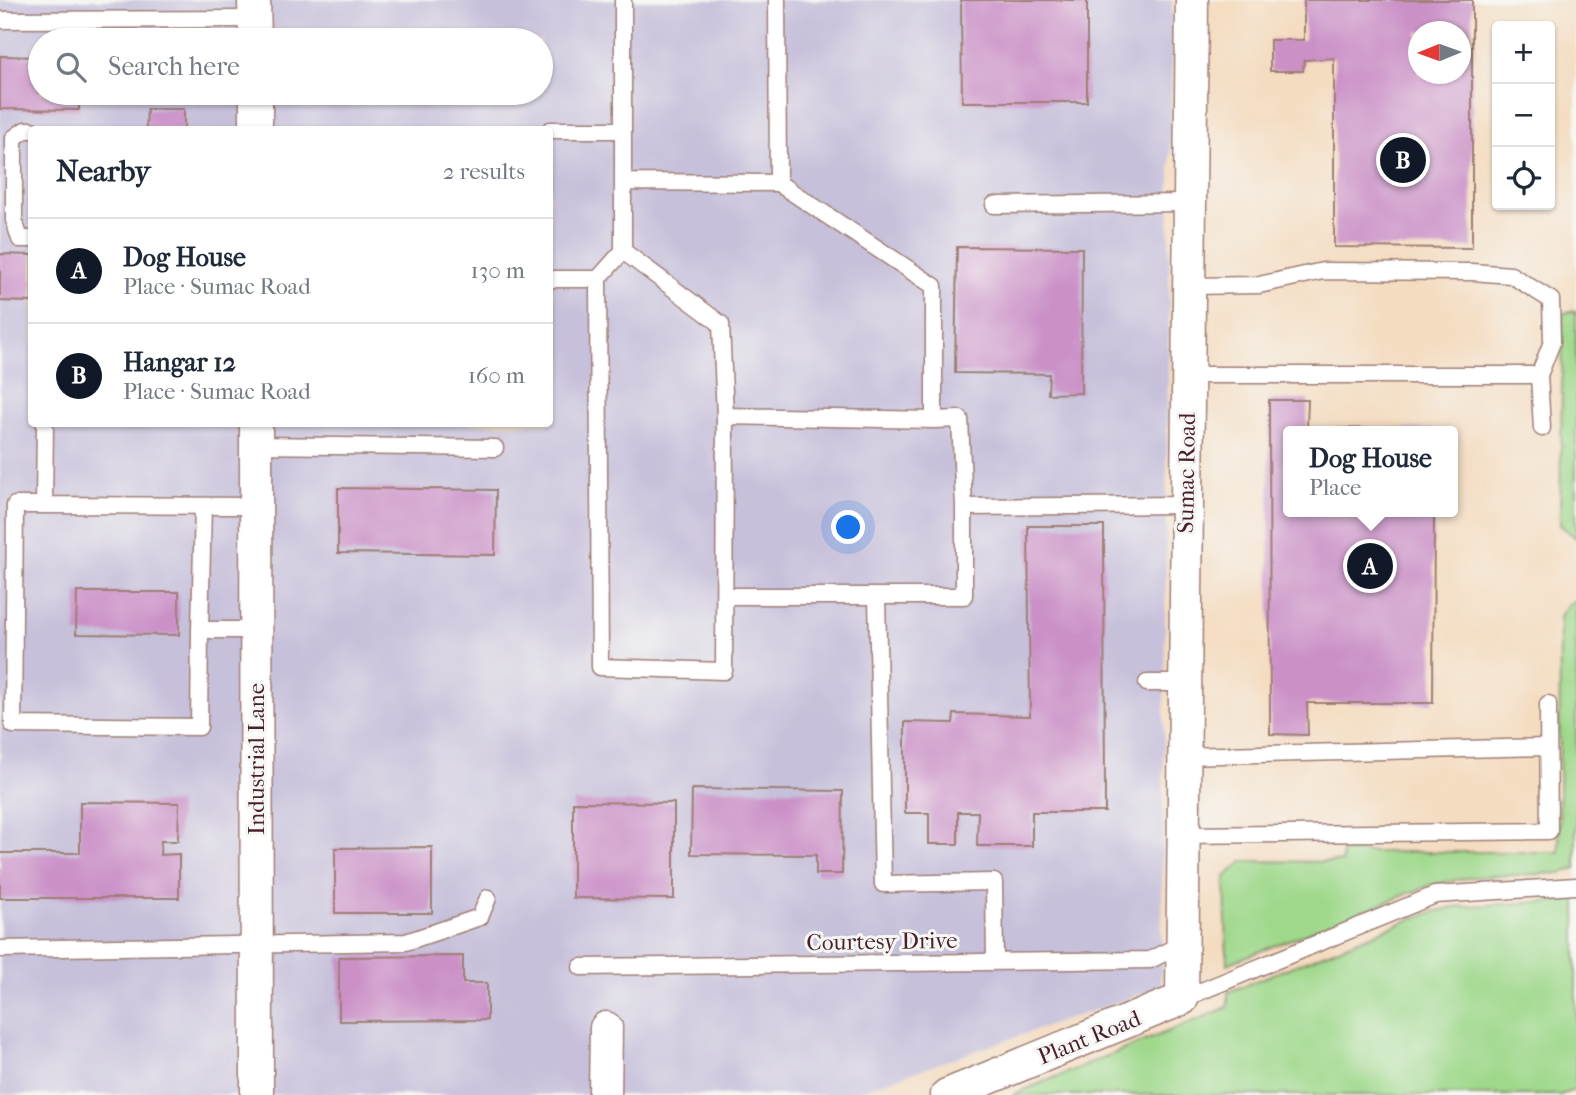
<!DOCTYPE html>
<html lang="en">
<head>
<meta charset="utf-8">
<style>
	:root { --surface:#fff; --page:#f2f2f3; --text:#1f2937; --muted:#747a83; --line:#e0e1e3; --accent:#111827 }
	body { margin:0; font-family:"IM FELL French Canon",serif; background:var(--page); color:var(--text) }
	.controls { position:absolute; right:21px; top:21px; display:grid; overflow:hidden; border-radius:7px; box-shadow:0 2px 5px #0004 }
	.controls button { width:63px; height:63px; display:grid; place-items:center; padding:0; border:0; border-bottom:2px solid var(--line); background:var(--surface); color:var(--text); font:35px sans-serif }
	.compass { position:absolute; left:1408px; top:21px; width:63px; height:63px; border-radius:50%; background:var(--surface); box-shadow:0 2px 5px #0004; rotate:269deg }
	.you { position:absolute; left:849px; top:528px; width:24px; height:24px; margin:-18px; border:5px solid #fff; border-radius:50%; background:#1a73e8; box-shadow:0 0 0 10px #1a73e833 }
	.badge { display:grid; place-items:center; width:46px; height:46px; border-radius:50%; background:var(--accent); color:#fff; font-size:23px; font-weight:700 }
	.pin { position:absolute; translate:-50% -50%; border:4px solid #fff; box-shadow:0 2px 7px #0006 }
	.popup { position:absolute; left:1283px; top:426px; width:175px; height:91px; box-sizing:border-box; display:grid; place-content:center; border-radius:7px; background:var(--surface); filter:drop-shadow(0 2px 5px #0005); font-size:23px; white-space:nowrap; color:var(--muted) }
	.popup b { font-size:26px; color:var(--text) }
	.popup::after { content:''; position:absolute; left:50%; top:100%; margin-left:-14px; border:14px solid transparent; border-top-color:var(--surface) }
	.list { margin:0; padding:0; list-style:none }
	h2 { display:flex; justify-content:space-between; align-items:center; height:91px; margin:0; padding:0 28px; font-size:30px }
	h2 small { font-size:23px; font-weight:400; color:var(--muted) }
	.list li { display:grid; grid-template-columns:46px 1fr auto; gap:21px; align-items:center; box-sizing:border-box; height:105px; padding:0 28px; border-top:2px solid var(--line) }
	.list b { display:block; font-size:26px; white-space:nowrap }
	.list p { margin:0; font-size:23px; white-space:nowrap; color:var(--muted) }
	.list em { font-size:23px; font-style:normal; color:var(--muted) }
	.icon { flex:none; width:38px; height:38px; fill:none; stroke:currentColor; stroke-width:2; stroke-linecap:round; stroke-linejoin:round }
	.map { position:relative; flex:none; width:1576px; height:1095px; overflow:hidden }
	.search { position:absolute; background:var(--surface); box-shadow:0 2px 5px #0004; left:28px; top:28px; width:525px; height:77px; display:flex; align-items:center; gap:18px; box-sizing:border-box; padding:0 24px; border-radius:38px; color:var(--muted); font-size:26px }
	.panel { position:absolute; background:var(--surface); box-shadow:0 2px 5px #0004; left:28px; top:126px; width:525px; height:301px; border-radius:7px }
	.map>svg:first-child { display:block }
	.industrial { fill:#c6c0da; fill-rule:evenodd }
	.green { fill:#9fd88b; stroke:#747c5b; stroke-width:2 }
	.building { fill:#cb91c7; fill-rule:evenodd }
	.lines { fill:none; stroke-linecap:round; stroke-linejoin:round }
	.lane-casing { stroke:#9f7e76; stroke-width:19 }
	.street-casing { stroke:#9f7e76; stroke-width:35 }
	.lane { stroke:#fff; stroke-width:16 }
	.street { stroke:#fff; stroke-width:32 }
	.labels { text-anchor:middle; stroke-width:6; stroke-linejoin:round; paint-order:stroke }
	.street-label { font-size:23px; fill:#4a1f2b; stroke:#f6f6f2 }
</style>
</head>
<body>
<div class="map">
<svg width="1576" height="1095" viewBox="0 0 1576 1095">
	<rect width="100%" height="100%" fill="#f6f6f2"/>
	<filter id="ink" filterUnits="userSpaceOnUse"><feTurbulence type="fractalNoise" baseFrequency=".0143" numOctaves="2"/><feDisplacementMap in="SourceGraphic" scale="14" xChannelSelector="R" yChannelSelector="G"/><feConvolveMatrix kernelMatrix="1 2 1 2 8 2 1 2 1" color-interpolation-filters="sRGB"/></filter>
	<filter id="wash" filterUnits="userSpaceOnUse"><feTurbulence type="fractalNoise" baseFrequency=".00686" numOctaves="4" result="noise"/><feDisplacementMap in="SourceGraphic" scale="28" xChannelSelector="R" yChannelSelector="G"/><feGaussianBlur stdDeviation="1.57" result="paint"/><feColorMatrix in="noise" values="0 0 0 0 0 0 0 0 0 0 0 0 0 0 0 0 0 1.4 0 .05"/><feComposite in="paint" operator="in"/></filter>
	<g filter="url(#wash)">
		<rect width="100%" height="100%" fill="#f4dcc0"/>
		<path class="industrial" d="M0,0H1172L1161,987L847,1095H0ZM40,40H541V93H40ZM32,130H550V424H32Z"/>
		<path class="green" d="M1570,311L1576,312V538L1560,525L1563,314Z
			M1576,601V869L1560,873L1473,877L1430,885L1227,964L1225,877L1243,861L1342,862V852H1559L1560,616L1568,604Z
			M1576,900V1089L1561,1095H1012L1228,1007V992L1416,917L1453,907Z"/>
		<g id="blocks">
			<path class="building" d="M961,0H1087V102H962Z
				M1304,0H1472V248L1334,247V58L1304,60L1303,71H1270V40H1304ZM1418,32H1460V74H1418Z
				M0,56L40,57V93H79V110L0,109Z
				M147,109H184V130H146Z
				M957,247L1082,248L1081,393L1048,394L1049,374L955,373Z
				M0,254L32,255V302L0,301Z
				M1269,400H1308L1307,428L1434,429V431H1288V512H1434L1433,703H1307L1308,735L1270,734Z
				M338,488L496,490L495,555L338,553Z
				M1028,526H1104L1105,812H1032V846H977L978,812H958V844H929V813H905V722L953,723L954,714L1030,716Z
				M77,592H179V635L76,634Z
				M692,789L843,791L842,874H816V855L691,854Z
				M80,802L179,803L178,841H161L160,855L179,854V898H0V853H80Z
				M573,802L674,803V899L573,898Z
				M432,847V913H335V848Z
				M463,956V983H487V1020L339,1021V957Z"/>
		</g>
	</g>
	<g filter="url(#ink)">
		<use href="#blocks" fill-opacity="0" stroke="#9f7e76" stroke-width="2"/>
		<g class="lines">
			<g class="lane-casing">
				<path id="lane" d="M623,0V251L598,279L600,667L724,671L725,416L721,324L623,251
					M777,0L778,183
					M0,20L255,19
					M32,130H25L14,138V220L20,239H32
					M550,130H623
					M623,182L778,183L934,286V420L725,416
					M994,205L1190,203
					M550,279H598
					M1189,286L1259,285L1323,271L1472,272L1511,275L1551,300L1552,342L1539,375L1542,428
					M1187,375H1539
					M934,420L960,419L964,507
					M45,424L44,505L256,506
					M256,445L495,448
					M44,505H15L13,725L199,727L200,630H256
					M727,596H964V507L1186,505
					M877,597L883,884L994,882L995,962
					M200,630L203,506
					M1147,683H1184
					M1183,756L1547,747
					M1182,835L1549,831L1548,704
					M0,949L406,942L480,917L488,898
					M581,967L1150,960L1180,945
					M1182,999L1435,895L1576,886"/>
			</g>
			<g class="street-casing">
				<path id="street" d="M254,0L255,40
					M256,93V130
					M256,424L257,1095
					M605,1095L606,1028
					M947,1095L1182,999L1192,0"/>
			</g>
			<use href="#lane" class="lane"/>
			<use href="#street" class="street"/>
		</g>
	</g>
	<g class="labels">
		<g class="street-label">
			<text transform="translate(1186 473) rotate(-89)" y="8">Sumac Road</text>
			<text transform="translate(256 759) rotate(-90)" y="8">Industrial Lane</text>
			<text transform="translate(882 941) rotate(-1)" y="8">Courtesy Drive</text>
			<text transform="translate(1089 1037) rotate(-22)" y="8">Plant Road</text>
		</g>
	</g>
</svg>
<div class="controls">
<button>+</button>
<button>−</button>
<button><svg class="icon" aria-label="locate" viewBox="0 0 24 24"><circle cx="12" cy="12" r="6"/><path d="M12 2v4M12 18v4M2 12h4M18 12h4"/></svg></button>
</div>
<svg class="compass" viewBox="-18 -18 36 36"><path d="M0-13l5 13h-10z" fill="#e53935"/><path d="M0 13l5-13h-10z" fill="#747a83"/></svg>
<div class="you"></div>
<div class="pin badge" style="left:1370px;top:566px">A</div>
<div class="popup"><b>Dog House</b>Place</div>
<div class="pin badge" style="left:1403px;top:160px">B</div>
<div class="search"><svg class="icon" aria-label="search" viewBox="0 0 24 24"><circle cx="10" cy="10" r="6"/><path d="M15 15l6 6"/></svg>Search here</div>
<section class="panel">
<h2>Nearby<small>2 results</small></h2>
<ul class="list">
<li><span class="badge">A</span><div><b>Dog House</b><p>Place · Sumac Road</p></div><em>130 m</em></li>
<li><span class="badge">B</span><div><b>Hangar 12</b><p>Place · Sumac Road</p></div><em>160 m</em></li>
</ul>
</section>
</div>
</body>
</html>
